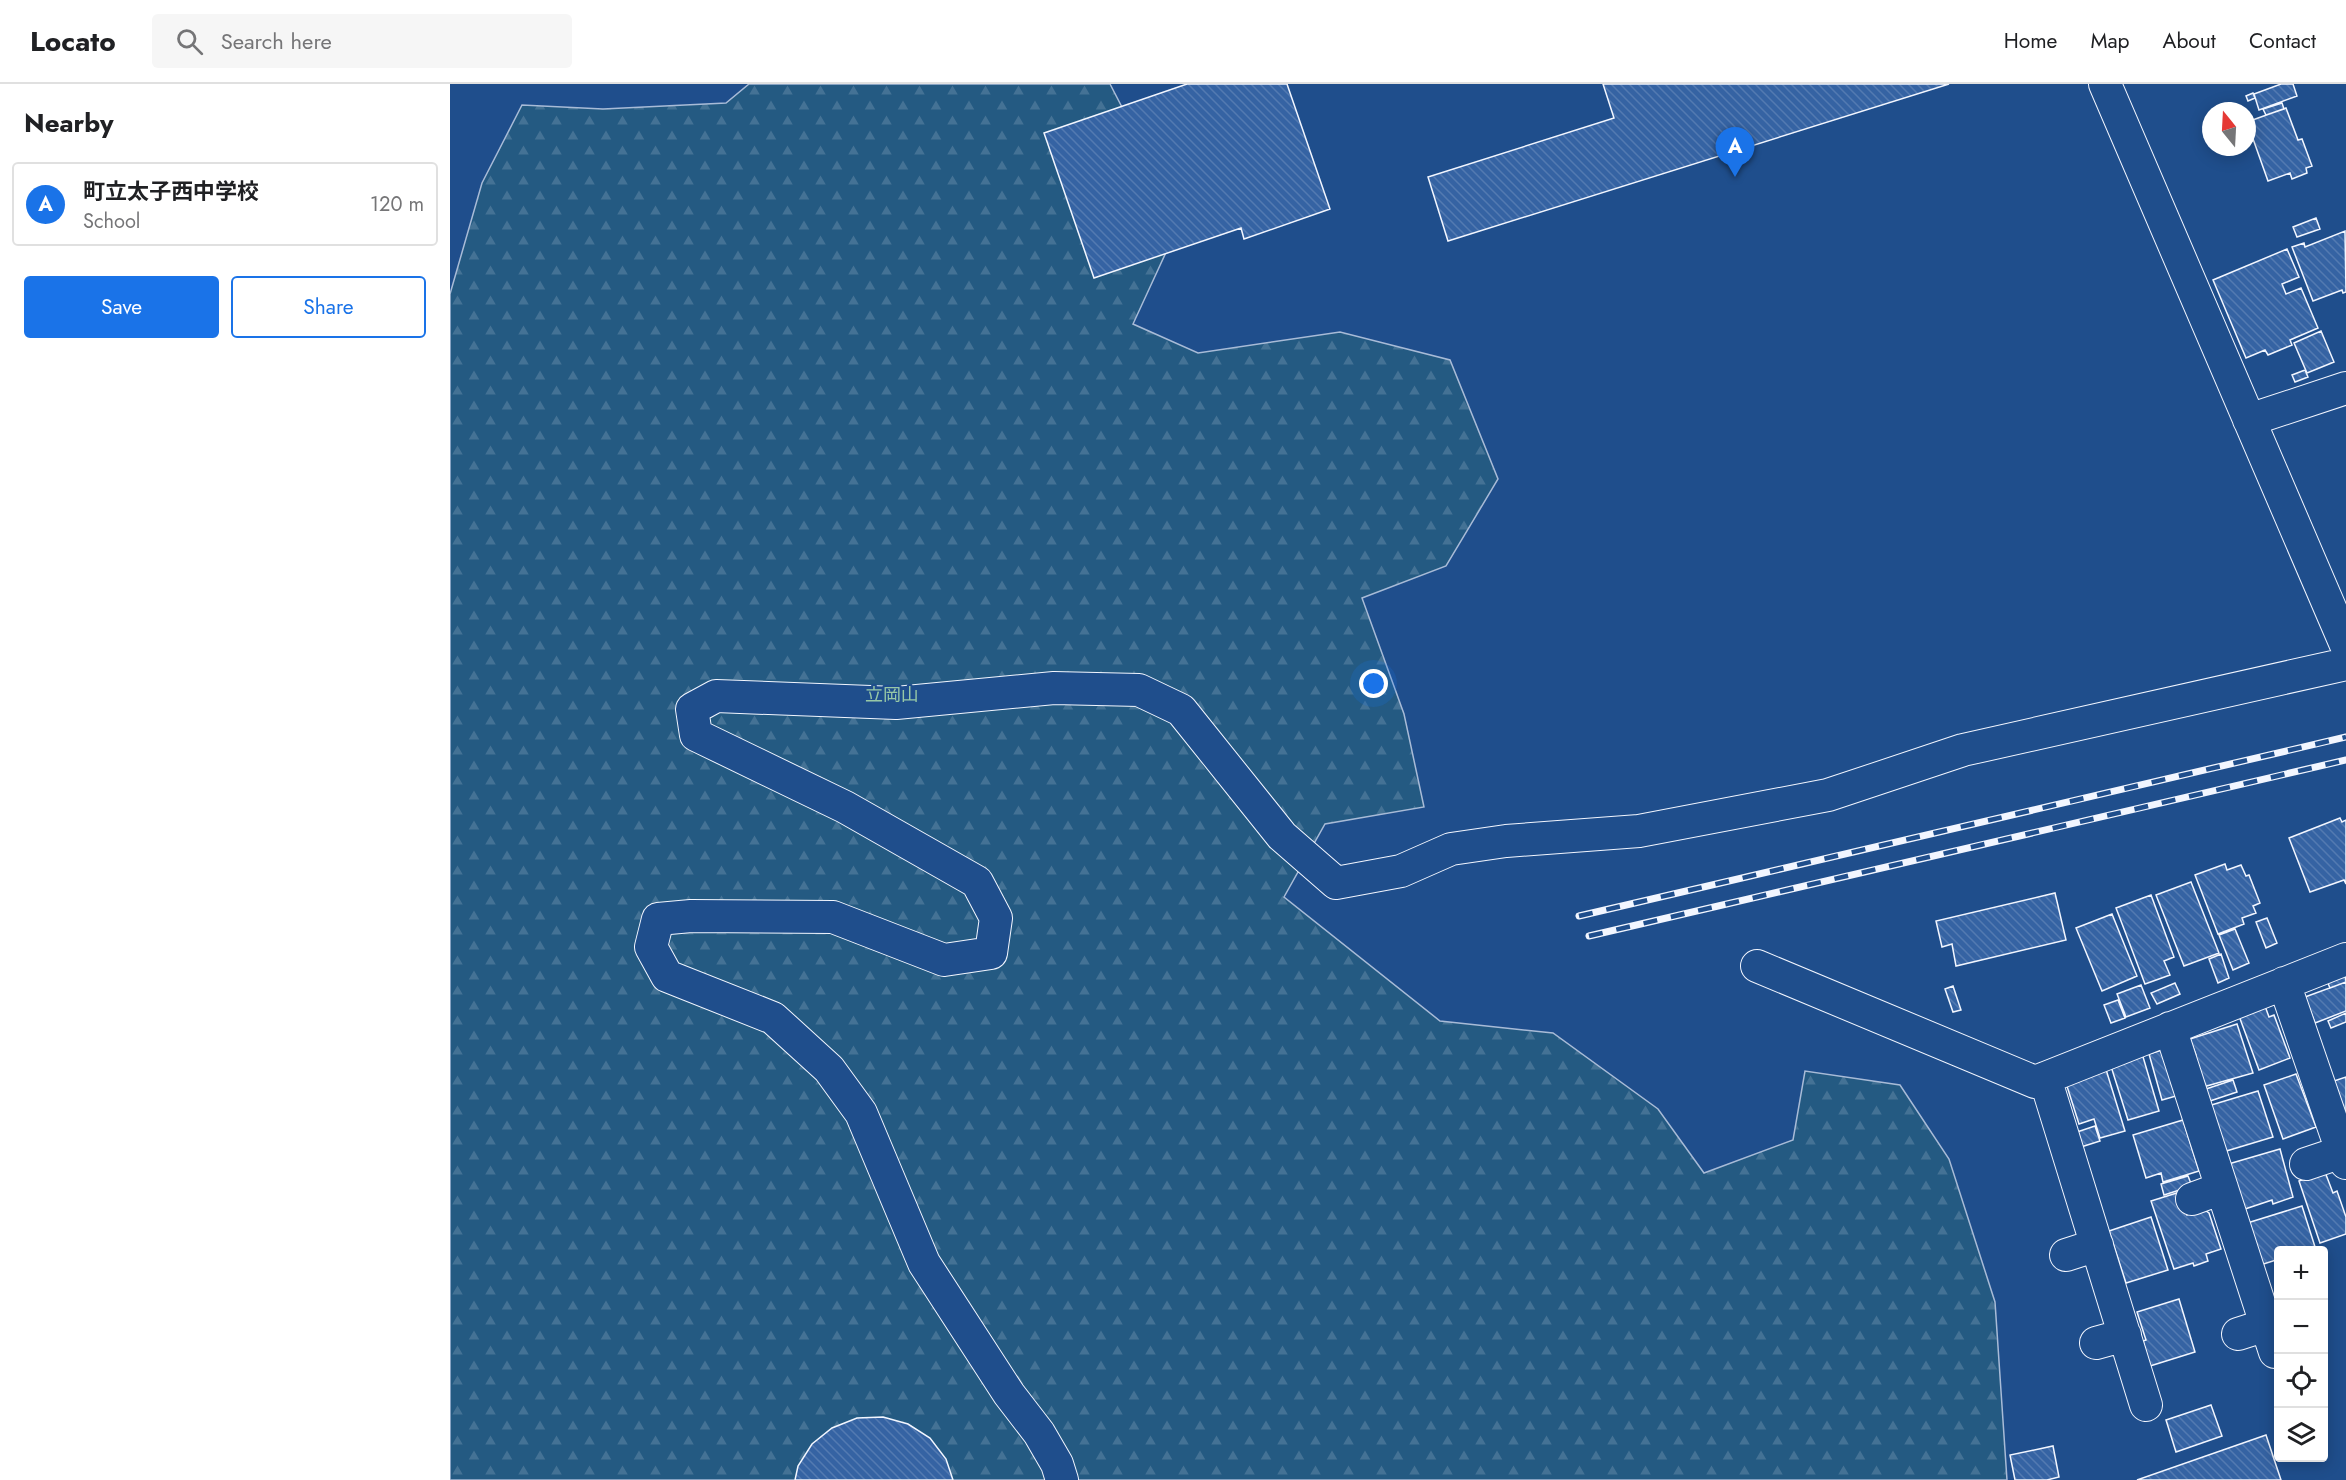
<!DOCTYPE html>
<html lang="en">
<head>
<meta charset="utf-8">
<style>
	:root { --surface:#fff; --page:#f6f6f6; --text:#202124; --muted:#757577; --line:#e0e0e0; --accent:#1a73e8 }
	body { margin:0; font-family:Jost,"Noto Sans JP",sans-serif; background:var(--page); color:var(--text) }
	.controls { position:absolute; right:18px; bottom:18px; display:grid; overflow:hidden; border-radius:6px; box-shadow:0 3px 15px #0003 }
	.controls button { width:54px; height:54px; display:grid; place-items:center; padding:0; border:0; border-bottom:2px solid var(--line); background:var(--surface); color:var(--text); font:30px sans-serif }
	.compass { position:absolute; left:1752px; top:18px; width:54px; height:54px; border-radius:50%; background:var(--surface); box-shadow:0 3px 15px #0003; rotate:342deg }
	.you { position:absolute; left:924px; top:600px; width:21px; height:21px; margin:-15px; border:4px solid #fff; border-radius:50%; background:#1a73e8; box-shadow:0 0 0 9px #1a73e833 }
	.badge { display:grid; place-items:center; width:39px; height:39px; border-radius:50%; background:var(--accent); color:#fff; font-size:20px; font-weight:700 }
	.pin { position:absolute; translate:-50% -50px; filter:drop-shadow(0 2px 3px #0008) }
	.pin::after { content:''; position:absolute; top:32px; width:21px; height:18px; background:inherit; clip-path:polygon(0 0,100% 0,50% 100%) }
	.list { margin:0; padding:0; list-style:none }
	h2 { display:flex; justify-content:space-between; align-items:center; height:78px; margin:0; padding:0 24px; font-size:26px }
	h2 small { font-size:20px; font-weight:400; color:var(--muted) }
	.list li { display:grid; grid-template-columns:39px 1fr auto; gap:18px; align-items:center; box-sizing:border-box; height:84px; margin:0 12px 12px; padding:0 12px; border:2px solid var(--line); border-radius:6px }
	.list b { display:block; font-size:22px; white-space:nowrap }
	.list p { margin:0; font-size:20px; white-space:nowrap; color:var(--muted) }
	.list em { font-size:20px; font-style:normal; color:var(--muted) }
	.actions { display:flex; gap:12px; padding:18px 24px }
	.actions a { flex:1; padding:14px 0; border:2px solid var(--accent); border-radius:6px; text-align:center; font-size:21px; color:var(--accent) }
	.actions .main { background:var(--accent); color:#fff }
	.icon { flex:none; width:33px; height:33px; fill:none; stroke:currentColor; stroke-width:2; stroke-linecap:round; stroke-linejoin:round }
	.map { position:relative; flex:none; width:1896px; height:1396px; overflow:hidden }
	header { display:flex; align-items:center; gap:36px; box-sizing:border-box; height:84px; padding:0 30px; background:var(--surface); border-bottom:2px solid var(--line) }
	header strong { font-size:28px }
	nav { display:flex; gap:33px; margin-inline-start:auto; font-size:21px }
	.search { width:420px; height:54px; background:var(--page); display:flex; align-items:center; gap:15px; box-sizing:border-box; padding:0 21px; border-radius:6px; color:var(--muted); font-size:22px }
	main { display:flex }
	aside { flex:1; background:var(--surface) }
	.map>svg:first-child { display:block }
	.forest { fill:url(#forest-firs); stroke:#a8bbd7; stroke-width:1.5 }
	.building { fill:url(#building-back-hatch); stroke:#f2f6ff; stroke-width:1.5 }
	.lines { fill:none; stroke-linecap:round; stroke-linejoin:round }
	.street-casing { stroke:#f2f6ff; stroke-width:34 }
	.street { stroke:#1f4e8c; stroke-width:32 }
	.rail-casing { stroke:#f2f6ff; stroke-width:7 }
	.rail { stroke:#1f4e8c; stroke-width:4.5; stroke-dasharray:14; stroke-linecap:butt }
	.labels { text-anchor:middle; stroke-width:4.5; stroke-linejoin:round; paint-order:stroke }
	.park-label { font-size:18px; fill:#97c8a6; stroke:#1f4e8c }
</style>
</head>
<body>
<header>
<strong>Locato</strong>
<div class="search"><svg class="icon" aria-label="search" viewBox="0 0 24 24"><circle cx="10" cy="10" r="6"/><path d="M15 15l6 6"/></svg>Search here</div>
<nav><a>Home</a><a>Map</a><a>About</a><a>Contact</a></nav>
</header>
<main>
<aside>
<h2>Nearby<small></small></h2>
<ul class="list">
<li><span class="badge">A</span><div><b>町立太子西中学校</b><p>School</p></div><em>120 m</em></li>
</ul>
<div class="actions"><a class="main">Save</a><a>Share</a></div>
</aside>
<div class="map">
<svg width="1896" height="1396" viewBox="0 0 1896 1396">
	<defs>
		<pattern id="forest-firs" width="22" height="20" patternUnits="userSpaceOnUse" patternTransform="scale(1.5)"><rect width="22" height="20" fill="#245a82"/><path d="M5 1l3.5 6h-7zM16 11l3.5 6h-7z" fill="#447295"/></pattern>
		<pattern id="building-back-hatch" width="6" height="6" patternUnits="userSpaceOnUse" patternTransform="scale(1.5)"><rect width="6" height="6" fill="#3563a3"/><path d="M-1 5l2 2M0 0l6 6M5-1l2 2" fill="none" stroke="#537ab1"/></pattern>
	</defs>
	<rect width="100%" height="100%" fill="#1f4e8c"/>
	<path class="forest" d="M299,0H660L675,29L718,164L683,240L748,269L890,248L1000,276L1048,395L996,482L912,514L954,630L974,723L875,740L834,813L990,937L1103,949L1208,1025L1254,1089L1343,1056L1355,987L1450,1001L1499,1075L1545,1218L1557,1396H0V210L32,99L72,21L153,25L276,19Z"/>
	<path class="building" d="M737,0H837L880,125L794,155L791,144L644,194L594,49Z
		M1153,0H1499L998,157L978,93L1164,34Z
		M1831,0H1843L1847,12L1809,26L1804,10Z
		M1803,9L1805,14L1798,17L1796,12Z
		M1832,19L1834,25L1816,31L1813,25Z
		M1836,24L1848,56L1852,55L1862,82L1856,84L1857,89L1842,95L1840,89L1818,97L1797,38Z
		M1866,134L1870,145L1847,153L1843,143Z
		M1895,147L1896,208L1893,209L1892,206L1863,217L1842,163L1854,159L1855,163Z
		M1837,165L1849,193L1832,200L1836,210L1851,204L1868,244L1840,256L1842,261L1818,271L1815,266L1796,274L1763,196Z
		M1871,247L1884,278L1857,289L1844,259Z
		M1855,286L1858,293L1845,298L1842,291Z
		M1890,734L1892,738L1896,736V800L1894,796L1860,808L1839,754Z
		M1775,780L1777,786L1791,781L1796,792L1799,791L1810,819L1803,822L1806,829L1792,834L1794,840L1768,850L1745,791Z
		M1741,798L1769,869L1734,882L1706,811Z
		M1605,809L1616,856L1506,882L1502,860L1492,863L1486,837Z
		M1701,811L1724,873L1714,877L1720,891L1695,900L1666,824Z
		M1662,830L1687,892L1652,907L1626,844Z
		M1817,834L1827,859L1816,864L1806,838Z
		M1785,845L1799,879L1783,886L1769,851Z
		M1771,870L1779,894L1768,899L1759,875Z
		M1895,891L1896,898L1880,904L1877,897Z
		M1896,898V927L1865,939L1855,913Z
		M1725,899L1730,910L1707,920L1701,909Z
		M1691,901L1700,924L1676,933L1667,910Z
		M1503,902L1511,926L1503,928L1495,905Z
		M1668,916L1675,934L1661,939L1654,921Z
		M1815,922L1819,933L1824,931L1840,974L1809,986L1789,932Z
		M1896,929V938L1881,944L1878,937Z
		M1787,940L1803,989L1753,1003L1742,972L1746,971L1740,955Z
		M1691,966L1709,1027L1678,1036L1659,976Z
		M1712,966L1726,1012L1712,1016L1699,970Z
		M1654,979L1675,1047L1650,1054L1644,1035L1629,1040L1615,996Z
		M1846,990L1866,1043L1833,1055L1814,1001Z
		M1896,993V1033L1884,997Z
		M1783,996L1787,1008L1757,1018L1753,1006Z
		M1808,1007L1823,1053L1773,1068L1758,1022Z
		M1733,1036L1749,1087L1713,1098L1711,1089L1696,1094L1683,1051Z
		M1645,1042L1650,1057L1631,1063L1627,1048Z
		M1830,1065L1843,1113L1823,1120L1822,1116L1795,1125L1775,1081Z
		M1875,1088L1883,1109L1887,1107L1896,1133V1150L1870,1159L1849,1097Z
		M1738,1092L1742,1102L1714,1111L1711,1100Z
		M1730,1108L1737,1131L1753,1125L1759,1129L1771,1165L1756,1170L1758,1177L1744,1182L1743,1179L1724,1185L1701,1117Z
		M1852,1122L1866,1166H1828V1177L1826,1176L1807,1182L1794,1140Z
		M1701,1133L1718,1186L1676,1199L1659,1147Z
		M1729,1215L1745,1268L1700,1282L1693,1257L1696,1256L1687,1228Z
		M1761,1321L1772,1352L1726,1368L1716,1336Z
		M433,1333L458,1340L480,1354L496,1375L503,1396H345L348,1382L362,1360L382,1344L407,1334Z
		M1816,1351L1831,1396H1687Z
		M1603,1362L1609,1393L1597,1396H1565L1560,1371Z"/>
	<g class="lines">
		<g class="street-casing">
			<path id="street" d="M1655,0L1896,561
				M1799,336L1896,304
				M1307,882L1585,998L1896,875
				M1834,899L1896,1079
				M1720,944L1825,1268
				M1595,994L1696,1321
				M1856,1080L1892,1068
				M1742,1115L1772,1104
				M1616,1171L1647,1161
				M1788,1250L1816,1241
				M1646,1259L1675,1251
				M612,1396L607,1380L589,1349L559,1310L474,1179L411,1029L379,985L323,934L217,892L201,863L208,835L241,832L383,833L494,876L541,869L546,834L527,798L395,723L246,651L242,625L266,612L446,619L604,604L689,606L731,626L832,752L886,799L951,787L1001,765L1056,757L1189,747L1378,711L1513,666L1896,580"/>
		</g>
		<use href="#street" class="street"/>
		<g class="rail-casing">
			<path id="rail" d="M1129,832L1896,653
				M1139,852L1896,676"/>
		</g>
		<use href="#rail" class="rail"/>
	</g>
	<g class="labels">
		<g class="park-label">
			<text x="442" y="617">立岡山</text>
		</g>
	</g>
</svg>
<div class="controls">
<button>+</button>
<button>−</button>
<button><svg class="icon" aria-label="locate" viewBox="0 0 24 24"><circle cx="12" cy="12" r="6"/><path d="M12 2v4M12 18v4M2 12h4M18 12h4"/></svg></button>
<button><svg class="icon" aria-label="layers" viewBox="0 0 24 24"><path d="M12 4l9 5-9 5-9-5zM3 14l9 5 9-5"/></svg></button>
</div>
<svg class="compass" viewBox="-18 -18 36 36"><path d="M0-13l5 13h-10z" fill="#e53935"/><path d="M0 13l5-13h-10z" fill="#757577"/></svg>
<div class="you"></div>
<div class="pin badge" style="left:1285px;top:93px">A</div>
</div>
</main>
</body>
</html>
